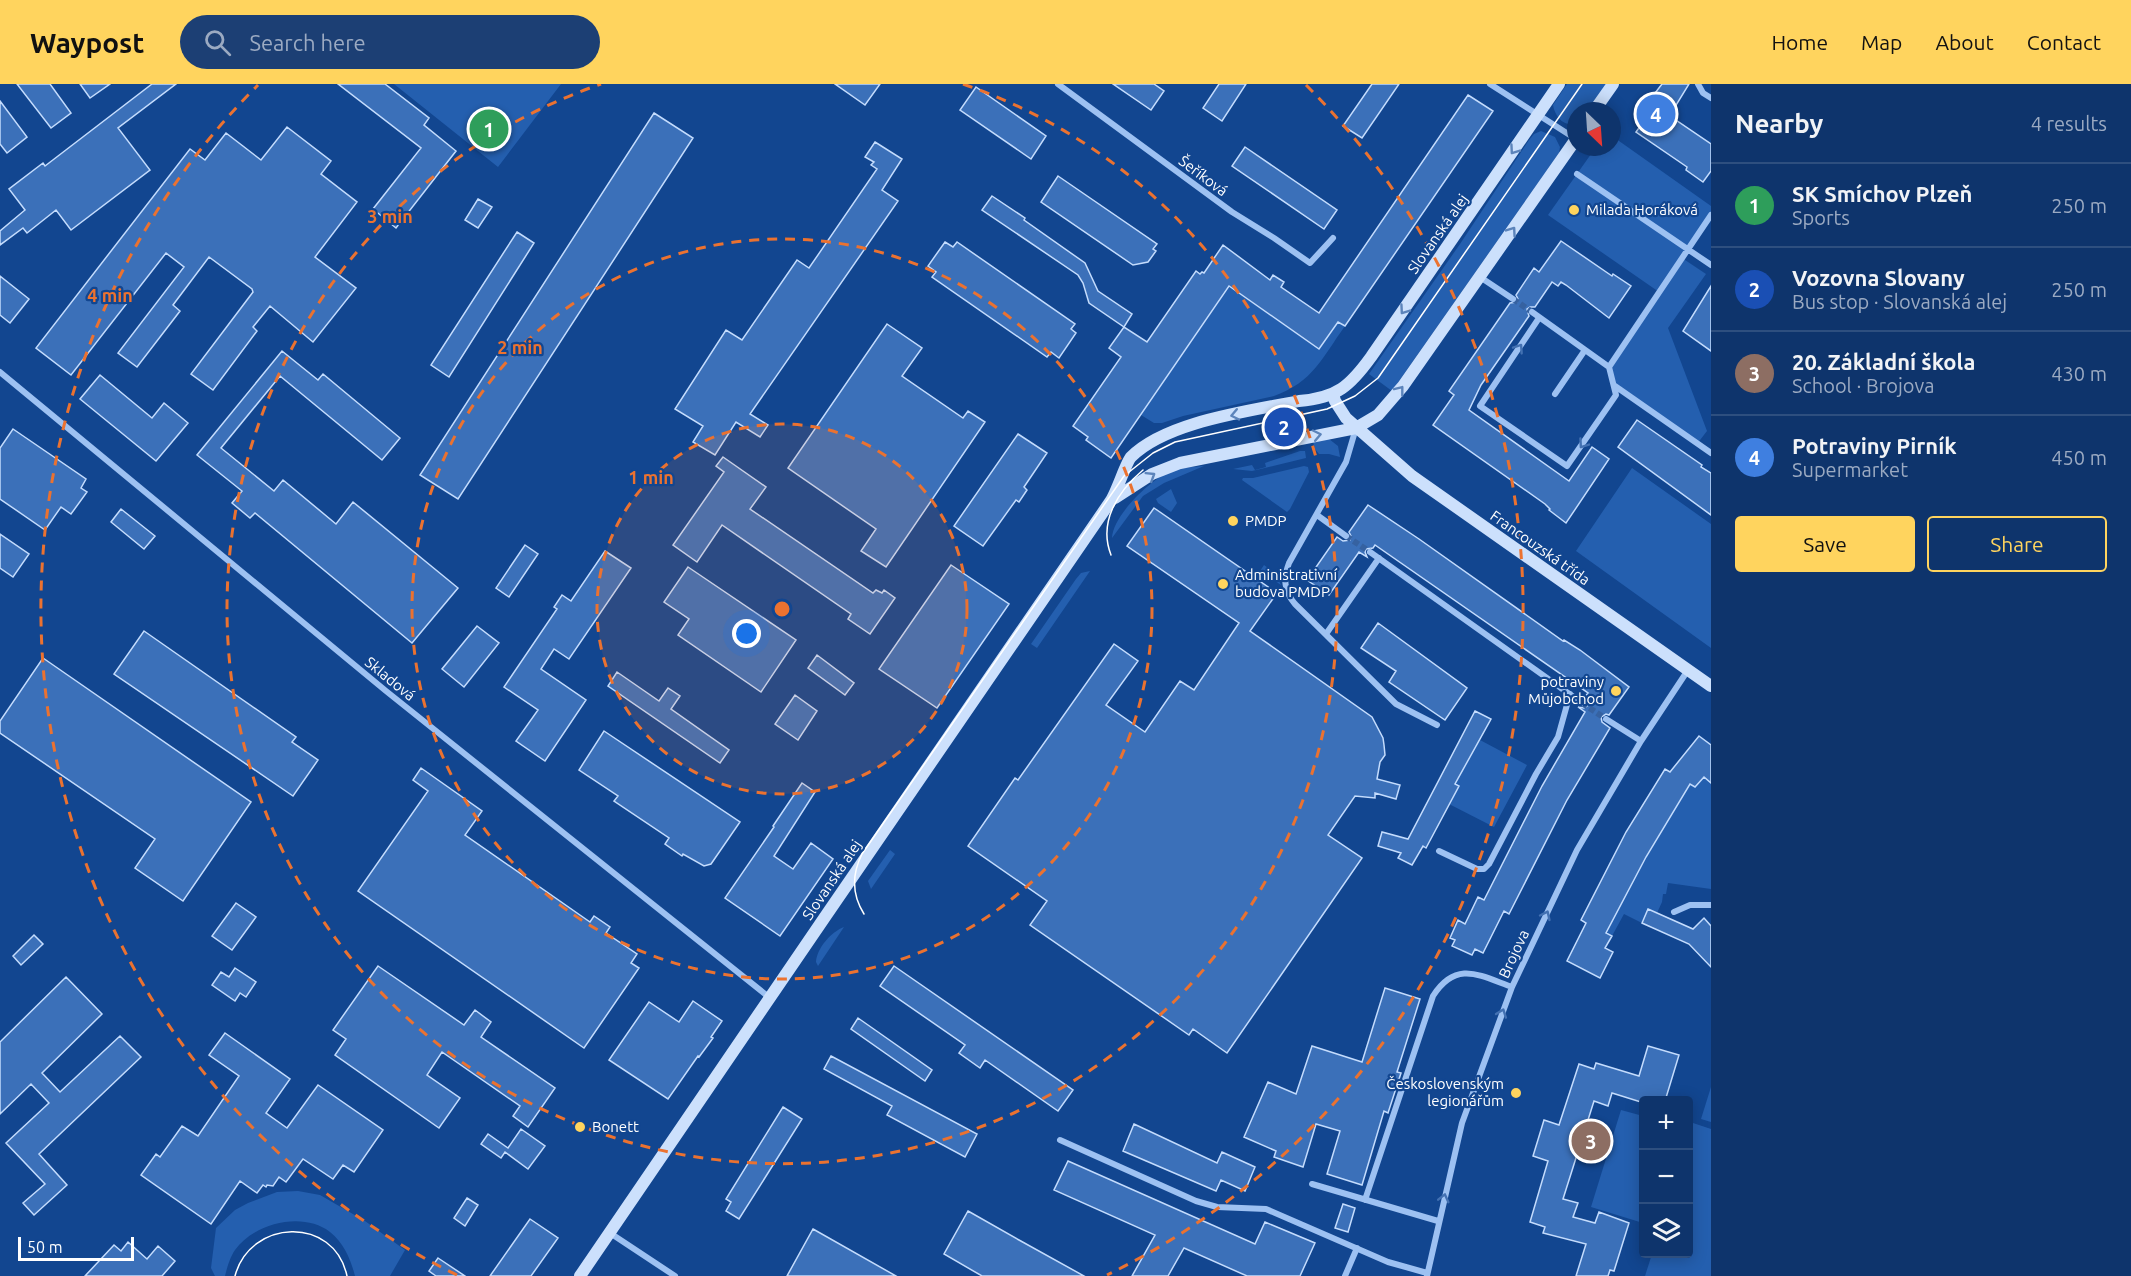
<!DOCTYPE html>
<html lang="en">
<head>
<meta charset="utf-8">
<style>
	:root { --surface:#0e346c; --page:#1c3f74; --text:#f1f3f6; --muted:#9baac2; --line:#2e4f7f; --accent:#ffd45e }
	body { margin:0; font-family:Ubuntu,sans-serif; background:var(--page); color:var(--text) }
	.controls { position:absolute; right:18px; bottom:18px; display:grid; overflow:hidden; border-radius:6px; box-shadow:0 3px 15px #0003 }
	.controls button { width:54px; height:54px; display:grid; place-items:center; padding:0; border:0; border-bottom:2px solid var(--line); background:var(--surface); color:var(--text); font:30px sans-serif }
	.compass { position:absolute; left:1567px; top:18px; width:54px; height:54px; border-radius:50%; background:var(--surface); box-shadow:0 3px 15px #0003; rotate:155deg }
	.scale { position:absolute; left:18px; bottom:15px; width:116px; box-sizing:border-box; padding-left:6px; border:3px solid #fff; border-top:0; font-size:16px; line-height:21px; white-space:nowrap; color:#fff; -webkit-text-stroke:4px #124690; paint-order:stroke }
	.you { position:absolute; left:747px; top:550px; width:21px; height:21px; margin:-15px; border:4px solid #fff; border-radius:50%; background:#1a73e8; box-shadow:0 0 0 9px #1a73e833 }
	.badge { display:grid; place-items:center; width:39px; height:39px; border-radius:50%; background:var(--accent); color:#fff; font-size:20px; font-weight:700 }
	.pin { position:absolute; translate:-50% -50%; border:3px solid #fff; box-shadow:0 2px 6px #0006 }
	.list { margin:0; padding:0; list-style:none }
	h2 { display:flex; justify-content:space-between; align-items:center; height:78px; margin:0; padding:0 24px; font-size:26px }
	h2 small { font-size:20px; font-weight:400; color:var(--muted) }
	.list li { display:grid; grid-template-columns:39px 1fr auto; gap:18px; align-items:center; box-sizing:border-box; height:84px; padding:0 24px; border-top:2px solid var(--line) }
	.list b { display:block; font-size:22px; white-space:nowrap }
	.list p { margin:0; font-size:20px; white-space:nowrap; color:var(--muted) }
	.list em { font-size:20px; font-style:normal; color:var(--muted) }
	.actions { display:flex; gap:12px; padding:18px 24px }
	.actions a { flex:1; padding:14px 0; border:2px solid var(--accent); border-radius:6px; text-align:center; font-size:21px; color:var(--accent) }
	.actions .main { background:var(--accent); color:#111 }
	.icon { flex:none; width:33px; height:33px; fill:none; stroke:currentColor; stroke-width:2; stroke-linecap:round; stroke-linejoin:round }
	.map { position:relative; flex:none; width:1711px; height:1192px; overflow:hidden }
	header { display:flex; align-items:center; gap:36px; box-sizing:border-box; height:84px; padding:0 30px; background:var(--accent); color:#111 }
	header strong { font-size:28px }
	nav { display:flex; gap:33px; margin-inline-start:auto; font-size:21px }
	.search { width:420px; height:54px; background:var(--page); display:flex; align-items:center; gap:15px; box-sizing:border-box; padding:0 21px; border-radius:33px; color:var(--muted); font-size:22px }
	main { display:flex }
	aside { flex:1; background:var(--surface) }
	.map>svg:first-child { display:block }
	.green { fill:#245faf }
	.building { fill:#3b70b9; stroke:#c4dcfd; stroke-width:1.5 }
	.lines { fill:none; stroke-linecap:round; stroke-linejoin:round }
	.street-tunnel { stroke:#3662a1; stroke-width:6; stroke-dasharray:6 3; stroke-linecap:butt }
	.street { stroke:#9dc1f2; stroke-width:6 }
	.secondary { stroke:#cce0fc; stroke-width:12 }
	.tram { stroke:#fff; stroke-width:1.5 }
	.oneway { stroke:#5c84bb }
	.oneway2 { stroke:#4371b2 }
	.ring { fill:none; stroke:#eb7230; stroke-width:3; stroke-dasharray:10 8 }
	.poi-dot { fill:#ffd45e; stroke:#124690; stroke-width:2 }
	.labels { text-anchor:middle; stroke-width:4.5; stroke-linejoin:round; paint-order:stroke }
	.street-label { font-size:15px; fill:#fff; stroke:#124690 }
	.poi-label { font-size:15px; fill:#fff; stroke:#124690; text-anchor:start }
	.centre { fill:#eb7230; stroke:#124690; stroke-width:3 }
	.ring-label { font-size:18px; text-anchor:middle; font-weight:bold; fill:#eb7230; stroke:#124690; stroke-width:4.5; stroke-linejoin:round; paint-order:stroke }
</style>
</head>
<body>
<header>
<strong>Waypost</strong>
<div class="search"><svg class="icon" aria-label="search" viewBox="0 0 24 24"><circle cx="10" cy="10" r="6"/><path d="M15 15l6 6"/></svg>Search here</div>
<nav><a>Home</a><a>Map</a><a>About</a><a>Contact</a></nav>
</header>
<main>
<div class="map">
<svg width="1711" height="1192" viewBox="0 0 1711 1192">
	<rect width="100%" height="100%" fill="#124690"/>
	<path class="green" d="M394,0H561L498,83Z
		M1567,0H1608L1589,27H1576V40C1563,43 1555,32 1553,21Z
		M1541,47L1555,53L1560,63L1559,69L1392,307L1369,290L1460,160L1529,56L1534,50Z
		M1612,52L1711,122V131L1682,174L1706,190L1668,244L1707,347L1697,360L1615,302L1609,283L1659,208L1548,131L1596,63H1612Z
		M1229,203L1319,265L1338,238L1345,242C1322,274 1313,298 1274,312L1183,332L1162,339H1154L1141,331Z
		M1329,355L1338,362L1340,373L1329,370H1319L1315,365L1313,358Z
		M1300,367H1305L1306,374L1252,387L1233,385L1252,381L1255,386L1266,383L1265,379Z
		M1204,382L1164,399L1143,412L1112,454C1113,431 1151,395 1171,387C1182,383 1193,383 1204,382Z
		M1304,382L1308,383L1309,388L1290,425L1287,428L1242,396L1243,394H1253Z
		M1632,384L1711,440V564L1576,467Z
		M1171,405L1177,419L1171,428L1158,419L1156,415Z
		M1264,481L1276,490L1281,501L1260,487Z
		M1090,487L1037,564L1031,560L1076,495L1081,489Z
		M1480,656L1527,681L1494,743L1449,720L1459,702L1455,700Z
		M1703,692L1711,699V805L1668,799L1666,810H1663L1662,818L1657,829L1649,826L1642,839L1624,830L1612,852L1606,849L1646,773L1690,700L1695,703Z
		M890,766L895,770L871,805L868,797Z
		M844,843L818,882L816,878C817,864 831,848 844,843Z
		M1711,1003V1038L1701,1035Z
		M1621,1026L1643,1032V1139L1591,1123Z
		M1693,1039L1711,1045V1192H1645L1652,1170H1688V1053Z
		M298,1107L320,1111L365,1137L405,1166L390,1192H355C351,1176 344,1159 330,1148C303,1127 254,1139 235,1166C230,1173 227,1184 225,1192H215L211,1184L216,1144L235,1126L248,1119L277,1108Z"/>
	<path class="building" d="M17,0H50L71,29L51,44Z
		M80,0H110L90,14Z
		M152,0H176L118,44L150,86L71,146L56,126L27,149L23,144L0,161V147L25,126L9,105L43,79L45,82Z
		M338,0H385L429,34L424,41L456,67L396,144L373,125L421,64Z
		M835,0H880L865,21Z
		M1113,0H1154L1164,7L1151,26Z
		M1219,0H1246L1222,37L1203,24Z
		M1372,0H1399L1362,54L1343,42Z
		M1662,0H1689L1673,26L1677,29L1673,34L1711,60V87L1703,98L1686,86L1687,83L1636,48L1658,17L1652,13Z
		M976,3L1046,52L1031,75L960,26Z
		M1468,11L1493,27L1345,242L1338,238L1319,265L1229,202L1111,374L1086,356L1088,353L1073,342L1121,273L1109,264L1124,243L1147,258L1196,187L1200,190L1202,188L1204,189L1223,161L1270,196L1273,191L1284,198L1281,203L1319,229Z
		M0,17L27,53L7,69L0,60Z
		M654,29L693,54L458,415L420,391Z
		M287,43L331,77L321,90L357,118L315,173L356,204L313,258L270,222L253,243L257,247L213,306L191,290L253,208L252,205L209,173L173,221L180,227L137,283L118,269L184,183L166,169L71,291L36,264L190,65L205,76L226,49L261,76Z
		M875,58L902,75L882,106L898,117L750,330L768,341L760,353L736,338L715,371L693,358L703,342L675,325L726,246L742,256L797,176L809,184L877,85L871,81L874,78L865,73Z
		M1245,63L1337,126L1324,145L1232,82Z
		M1058,92L1157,160L1153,165L1156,167L1148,178L1133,181L1041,118Z
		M992,112L1025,134L1024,136L1085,179L1098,207L1132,230L1124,243L1089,219L1083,199L1078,191L982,126Z
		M478,115L492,123L478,144L465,136Z
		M517,148L534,159L449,293L431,281Z
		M1561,157L1612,192L1613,190L1631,202L1609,234L1566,201L1561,198L1558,202L1552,198L1535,223H1530L1527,225L1529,232L1481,301L1469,326L1569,397L1592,363L1609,375L1566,439L1549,426L1550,425L1545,420L1433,341L1454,311L1449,307L1510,219L1517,218L1518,215L1516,211L1534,184L1539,188Z
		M945,158L953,163L957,158L1075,240L1071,245L1076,249L1059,274L1051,268L1047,273L932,193L936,188L928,182Z
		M0,192L29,215L10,239L0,231Z
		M1711,202V267L1683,247Z
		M887,240L922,264L902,292L963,334L968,327L985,338L886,483L861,467L876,445L788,384Z
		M282,267L318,296L323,290L400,354L382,376L280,292L221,364L274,407L283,396L336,440L353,418L458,504L412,559L255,429L250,434L232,419L242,407L197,371Z
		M100,291L152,334L164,319L188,339L156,377L80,315Z
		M1637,336L1702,381L1701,383L1711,389V431L1618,363Z
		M13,345L86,395L81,404L87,408L71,430L61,423L45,446L0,415V364Z
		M1018,350L1047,369L1024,403L1027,406L1019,418L1016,416L983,462L954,442Z
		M723,373L766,403L750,425L873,509L876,506L882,509L884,506L895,514L870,550L848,535L851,530L722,441L697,478L673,461L724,388L716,382Z
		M1368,421L1419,455L1563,557L1564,556L1580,566L1629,603L1609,631L1606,630L1601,633L1602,638L1610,644L1567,716L1509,830L1504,827L1483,869L1475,865L1472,871L1452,862L1455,856L1450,854L1458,836L1465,840L1478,813L1484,816L1542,702L1585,628L1578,623L1584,624L1587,622V617L1584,614L1588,609L1375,461L1373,464L1366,465L1365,468L1367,473L1359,468L1329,511L1307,496L1337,453L1343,457L1350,456L1351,452L1349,448Z
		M1154,424L1277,509L1250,547L1372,633L1383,654L1384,661L1385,671L1380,678L1377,695L1400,701L1396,715L1375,709V714L1355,712L1328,751L1362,774L1227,969L1193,945L1189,951L1030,841L1047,817L968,762L1015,694L1018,696L1114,560L1138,577L1106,621L1145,648L1180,597L1194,606L1239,539L1127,462Z
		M121,425L155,452L144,465L111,438Z
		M0,450L29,470L13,493L0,484Z
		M525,461L538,470L509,513L496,504Z
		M605,467L631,484L569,575L554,565L541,585L586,616L545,677L516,657L538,626L504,603L557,525L554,523L562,511L571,517Z
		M951,481L1009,520L937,624L879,585Z
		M688,483L796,556L761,608L678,551L689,535L664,518Z
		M1378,539L1467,604L1445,636L1389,598L1396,587L1361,564Z
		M477,542L499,559L464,603L442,585Z
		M144,547L296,653L292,658L318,676L293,712L114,590Z
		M817,571L854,599L845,611L808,584Z
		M43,574L251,718L183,817L135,784L155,755L0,649V637Z
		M617,588L659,617L668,604L680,612L671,625L729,666L720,679L608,602Z
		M795,611L817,627L798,656L775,640Z
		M1475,627L1491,635L1455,700L1459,702L1426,764L1423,762L1412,781L1398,774L1401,769L1378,762L1382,748L1408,755Z
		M604,647L740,738L711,780L704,782L683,770L682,772L665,760L669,754L614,717L618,712L579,686Z
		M1699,652L1711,661V699L1704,693L1695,703L1690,700L1646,773L1606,849L1612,852L1605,864L1613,868L1600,894L1567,877L1586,839L1581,836L1626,748L1665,685L1670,688Z
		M421,684L482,727L465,751L590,838L594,832L610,843L606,849L637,870L631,879L639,884L584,964L358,807L428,707L413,696Z
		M802,699L815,708L774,772L793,785L811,759L833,775L780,852L725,814L774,743L773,742Z
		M236,819L256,833L232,866L212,852Z
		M1648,825L1693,845L1704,834L1711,842V883L1689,860L1642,839Z
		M34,851L43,860L21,881L13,872Z
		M378,882L464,941L475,926L491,938L481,953L555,1004L528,1043L513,1032L520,1022L442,968L427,991L460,1014L439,1044L335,971L346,955L333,946Z
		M894,882L1073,1006L1058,1027L985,976L980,984L959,969L965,961L880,902Z
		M235,884L256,898L246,913L240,909L235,917L212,901L221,888L229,893Z
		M66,893L102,930L42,989L60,1008L120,952L141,973L39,1070L67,1101L34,1131L23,1119L45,1100L6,1059L49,1019L31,1000L0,1030V958Z
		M1385,904L1420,915L1397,988L1401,989L1388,1029L1384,1027L1362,1101L1327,1090L1340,1047L1316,1040L1303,1083L1274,1073L1276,1067L1244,1053L1268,998L1296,1010L1312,962L1362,978Z
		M693,917L722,937L711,953L713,954L699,973L698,972L668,1015L609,976L649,918L679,938Z
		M858,934L932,986L925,997L851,945Z
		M225,949L290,995L266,1029L287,1044L318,1001L383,1046L354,1088L343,1081L333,1095L303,1075L286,1098L279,1093L273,1102L267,1101L266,1103L263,1101L257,1109L240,1097L211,1140L141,1091L156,1070L160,1073L182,1042L198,1052L239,992L209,971Z
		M1648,962L1679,971L1665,1017H1644V1019L1612,1009L1608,1022L1594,1017L1563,1115L1578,1119L1573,1133L1595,1139L1599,1128L1629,1139L1614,1187L1610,1186L1608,1192H1576L1586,1160L1543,1149L1545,1143L1530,1138L1548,1077L1533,1072L1544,1036L1559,1041L1579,980L1594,985L1596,979L1639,992Z
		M831,972L977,1050L965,1073L887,1031L892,1022L824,985Z
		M783,1023L802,1035L739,1135L726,1127L731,1118L726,1115Z
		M1134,1040L1217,1079L1222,1068L1255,1083L1245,1107L1221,1096L1216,1107L1123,1067Z
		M521,1045L545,1062L528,1085L505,1068L501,1074L481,1060L488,1050L508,1064Z
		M1068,1077L1255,1160L1265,1138L1315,1159L1300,1192H1247L1184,1164L1168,1192H1132L1155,1151L1054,1106Z
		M467,1114L478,1121L465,1142L454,1134Z
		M1343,1120L1355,1124L1348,1148L1335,1144Z
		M968,1127L1019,1156L1084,1192H982L944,1170Z
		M530,1135L558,1154L531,1192H490Z
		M813,1145L896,1192H787Z
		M128,1158L147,1175L158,1162L175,1177L162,1192H85L114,1161L121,1167Z
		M438,1174L465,1192H436L429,1187Z"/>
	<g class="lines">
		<path class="street-tunnel" d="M1513,215L1532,228
			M1346,452L1370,468
			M1582,619L1606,635"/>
		<path class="street" d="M1058,0L1232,128L1274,154L1310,179L1333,154
			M1490,0L1576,55
			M1698,0L1703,9L1711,14
			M1577,90L1711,181
			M1480,193L1513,215
			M1532,228L1609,283L1616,311L1567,382L1480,322L1539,234
			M1609,283L1711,131
			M0,288L386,607L770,914
			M1615,302L1711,369
			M1555,310L1585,266
			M1356,344L1346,378L1289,479C1283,495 1284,507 1295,520L1396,620L1437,641
			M1317,431L1346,452
			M1370,468L1582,619
			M1326,550L1379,474
			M1606,635L1641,657
			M1439,767L1477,785H1484L1489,780L1536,690L1558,653L1570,610
			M1674,828L1690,821H1711
			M1060,1056L1196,1117L1217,1123L1266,1125L1388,1178L1427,1189
			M1312,1100L1438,1137
			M1365,1116L1433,912C1456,876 1479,891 1512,903
			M610,1149L675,1192
			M1345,1192L1357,1164
			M1427,1192L1462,1039L1512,903L1577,766L1641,657L1688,586"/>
		<path class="secondary" d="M1594,27L1613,0
			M1333,310L1335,317L1346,334L1412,392L1711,602
			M1115,414L1152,390L1180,379L1356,344L1378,331L1403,302L1576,55
			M580,1192L827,830L1110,418C1117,408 1126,378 1131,373C1167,337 1251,327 1299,317C1337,314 1350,302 1371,273L1559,0"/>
		<path class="tram" d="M1111,471C1098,438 1118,407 1143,386
			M864,830C852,811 852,790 862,770L1124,392L1153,369L1175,358L1327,325L1355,312L1378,294L1582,0
			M235,1192C250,1135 334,1131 347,1192"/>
	</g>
	<defs><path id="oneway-chevron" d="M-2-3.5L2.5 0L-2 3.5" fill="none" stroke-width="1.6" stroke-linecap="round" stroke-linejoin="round" transform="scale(1.5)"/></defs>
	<g class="oneway">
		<use href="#oneway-chevron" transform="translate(1514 66) rotate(125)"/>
		<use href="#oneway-chevron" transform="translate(1512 147) rotate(-55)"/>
		<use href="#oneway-chevron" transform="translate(1404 226) rotate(125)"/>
		<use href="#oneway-chevron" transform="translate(1400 306) rotate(-52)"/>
		<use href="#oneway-chevron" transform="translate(1235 331) rotate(168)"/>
		<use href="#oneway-chevron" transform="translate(1317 351) rotate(-12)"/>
		<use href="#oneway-chevron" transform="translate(1151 392) rotate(-32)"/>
	</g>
	<g class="oneway2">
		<use href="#oneway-chevron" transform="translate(1519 264) rotate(-56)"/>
		<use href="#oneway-chevron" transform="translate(1583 360) rotate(125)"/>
		<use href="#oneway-chevron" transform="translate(1546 831) rotate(-65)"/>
		<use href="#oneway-chevron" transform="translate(1502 929) rotate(-70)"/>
		<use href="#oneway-chevron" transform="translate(1444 1114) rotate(-76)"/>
	</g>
	<circle cx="782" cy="525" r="185" fill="#eb7230" fill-opacity=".12"/>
	<g class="ring">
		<circle cx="782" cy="525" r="185"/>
		<circle cx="782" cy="525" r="370"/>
		<path d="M963 0A555 555 0 1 1 601 0"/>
		<path d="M457 1191A741 741 0 0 1 258 1M1306 1A741 741 0 0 1 1107 1191"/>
	</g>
	<g class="poi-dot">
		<circle cx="1574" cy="126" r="6"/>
		<circle cx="1233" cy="437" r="6"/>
		<circle cx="1223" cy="500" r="6"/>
		<circle cx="1616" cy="607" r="6"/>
		<circle cx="1516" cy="1009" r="6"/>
		<circle cx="580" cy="1043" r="6"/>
	</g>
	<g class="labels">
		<g class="street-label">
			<text transform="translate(1203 92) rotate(37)" y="5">Šeříková</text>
			<text transform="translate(1438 150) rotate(-55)" y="5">Slovanská alej</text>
			<text transform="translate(1540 464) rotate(35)" y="5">Francouzská třída</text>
			<text transform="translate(390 595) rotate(39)" y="5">Skladová</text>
			<text transform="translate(832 796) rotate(-56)" y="5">Slovanská alej</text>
			<text transform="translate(1514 870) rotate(-65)" y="5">Brojova</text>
		</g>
		<g class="poi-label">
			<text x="1586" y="131">Milada Horáková</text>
			<text x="1245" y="442">PMDP</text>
			<text x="1235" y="496">Administrativní<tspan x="1235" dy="17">budova PMDP</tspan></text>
			<text x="1604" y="603" text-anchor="end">potraviny<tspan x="1604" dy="17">Můjobchod</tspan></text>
			<text x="1504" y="1005" text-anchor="end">Československým<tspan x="1504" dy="17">legionářům</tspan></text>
			<text x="592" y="1048">Bonett</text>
		</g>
	</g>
	<circle cx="782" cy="525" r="9" class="centre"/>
	<g class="ring-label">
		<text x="390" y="139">3 min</text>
		<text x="110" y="218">4 min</text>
		<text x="520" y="270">2 min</text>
		<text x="651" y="400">1 min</text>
	</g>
</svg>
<div class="controls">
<button>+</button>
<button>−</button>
<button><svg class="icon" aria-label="layers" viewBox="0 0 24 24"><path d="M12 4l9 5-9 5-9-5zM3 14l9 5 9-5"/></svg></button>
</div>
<svg class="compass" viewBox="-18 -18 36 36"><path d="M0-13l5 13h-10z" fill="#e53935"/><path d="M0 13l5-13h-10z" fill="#9baac2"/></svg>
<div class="scale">50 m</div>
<div class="you"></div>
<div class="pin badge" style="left:489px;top:45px;background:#2e9e5b">1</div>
<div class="pin badge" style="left:1284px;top:343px;background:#1a4fb4">2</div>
<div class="pin badge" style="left:1591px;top:1057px;background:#8d6e63">3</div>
<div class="pin badge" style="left:1656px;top:30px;background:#3f7fe0">4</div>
</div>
<aside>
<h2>Nearby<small>4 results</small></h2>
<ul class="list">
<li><span class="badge" style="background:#2e9e5b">1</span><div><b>SK Smíchov Plzeň</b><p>Sports</p></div><em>250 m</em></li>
<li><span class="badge" style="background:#1a4fb4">2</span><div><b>Vozovna Slovany</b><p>Bus stop · Slovanská alej</p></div><em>250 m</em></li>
<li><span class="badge" style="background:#8d6e63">3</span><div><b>20. Základní škola</b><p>School · Brojova</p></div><em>430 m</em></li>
<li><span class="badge" style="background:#3f7fe0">4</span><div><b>Potraviny Pirník</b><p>Supermarket</p></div><em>450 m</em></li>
</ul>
<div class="actions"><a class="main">Save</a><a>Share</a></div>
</aside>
</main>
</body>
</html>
